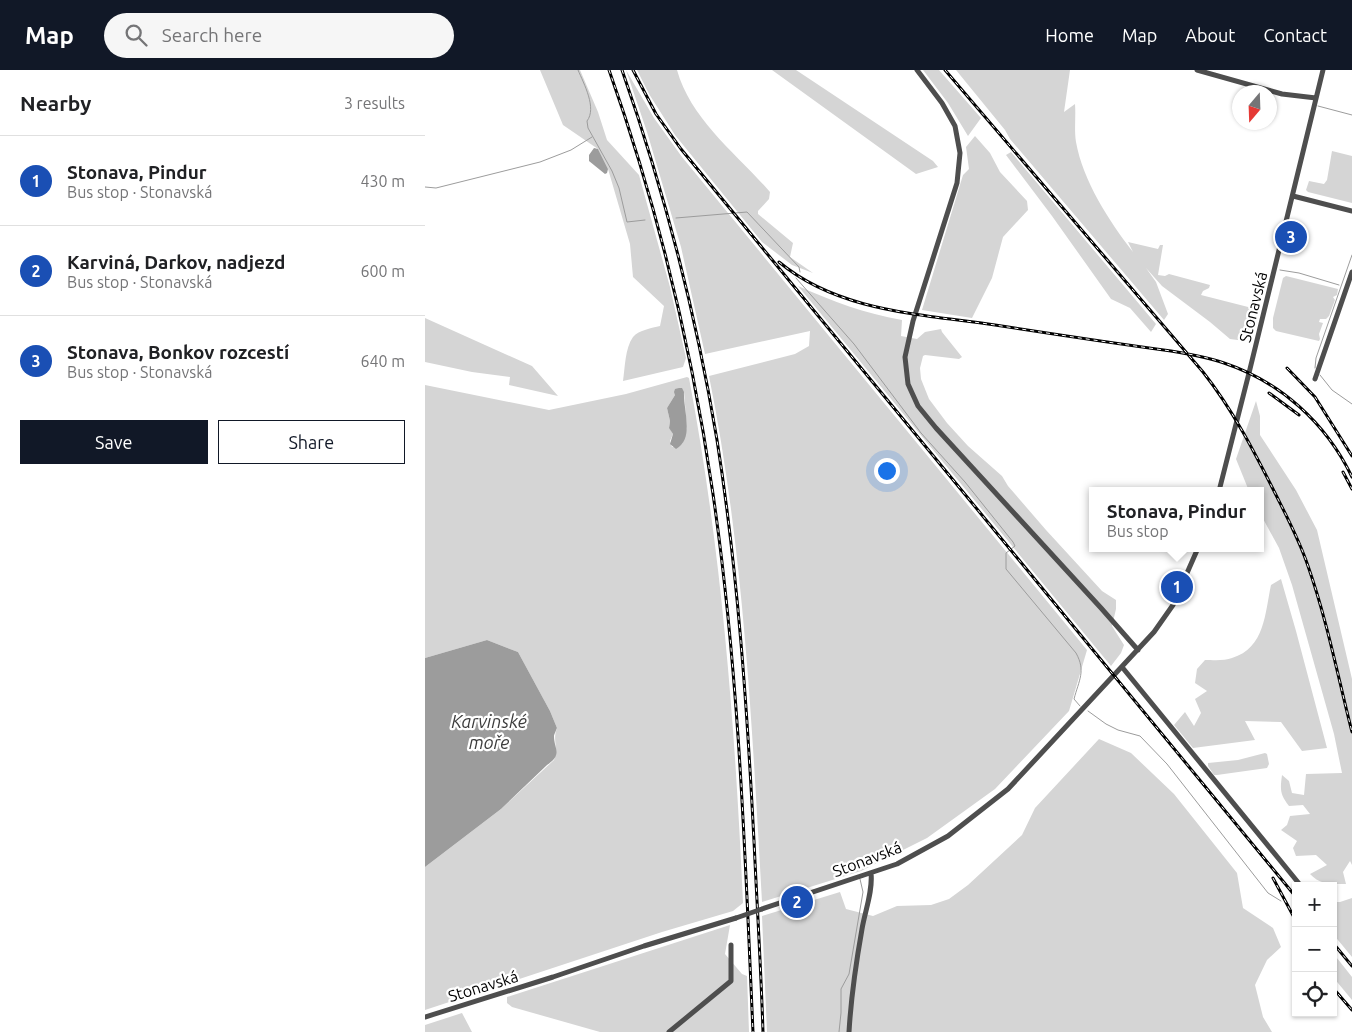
<!DOCTYPE html>
<html lang="en">
<head>
<meta charset="utf-8">
<style>
	:root { --surface:#fff; --page:#f6f6f6; --text:#202124; --muted:#757577; --line:#e0e0e0; --accent:#111827 }
	body { margin:0; font-family:Ubuntu,sans-serif; background:var(--page); color:var(--text) }
	.controls { position:absolute; right:15px; bottom:15px; display:grid; overflow:hidden; border-radius:0px; box-shadow:0 1px 4px #0004 }
	.controls button { width:45px; height:45px; display:grid; place-items:center; padding:0; border:0; border-bottom:1px solid var(--line); background:var(--surface); color:var(--text); font:25px sans-serif }
	.compass { position:absolute; left:807px; top:15px; width:45px; height:45px; border-radius:50%; background:var(--surface); box-shadow:0 1px 4px #0004; rotate:199deg }
	.you { position:absolute; left:461px; top:400px; width:18px; height:18px; margin:-12px; border:4px solid #fff; border-radius:50%; background:#1a73e8; box-shadow:0 0 0 8px #1a73e833 }
	.badge { display:grid; place-items:center; width:32px; height:32px; border-radius:50%; background:var(--accent); color:#fff; font-size:16px; font-weight:700 }
	.pin { position:absolute; translate:-50% -50%; border:2px solid #fff; box-shadow:0 1px 5px #0006 }
	.popup { position:absolute; left:664px; top:417px; width:175px; height:65px; box-sizing:border-box; display:grid; place-content:center; border-radius:0px; background:var(--surface); filter:drop-shadow(0 1px 4px #0005); font-size:16px; white-space:nowrap; color:var(--muted) }
	.popup b { font-size:19px; color:var(--text) }
	.popup::after { content:''; position:absolute; left:50%; top:100%; margin-left:-10px; border:10px solid transparent; border-top-color:var(--surface) }
	.list { margin:0; padding:0; list-style:none }
	h2 { display:flex; justify-content:space-between; align-items:center; height:65px; margin:0; padding:0 20px; font-size:21px }
	h2 small { font-size:16px; font-weight:400; color:var(--muted) }
	.list li { display:grid; grid-template-columns:32px 1fr auto; gap:15px; align-items:center; box-sizing:border-box; height:90px; padding:0 20px; border-top:1px solid var(--line) }
	.list b { display:block; font-size:19px; white-space:nowrap }
	.list p { margin:0; font-size:16px; white-space:nowrap; color:var(--muted) }
	.list em { font-size:16px; font-style:normal; color:var(--muted) }
	.actions { display:flex; gap:10px; padding:15px 20px }
	.actions a { flex:1; padding:11px 0; border:1px solid var(--accent); border-radius:0px; text-align:center; font-size:18px; color:var(--accent) }
	.actions .main { background:var(--accent); color:#fff }
	.icon { flex:none; width:28px; height:28px; fill:none; stroke:currentColor; stroke-width:2; stroke-linecap:round; stroke-linejoin:round }
	.map { position:relative; flex:none; width:927px; height:962px; overflow:hidden }
	header { display:flex; align-items:center; gap:30px; box-sizing:border-box; height:70px; padding:0 25px; background:var(--accent); color:#fff }
	header strong { font-size:24px }
	nav { display:flex; gap:28px; margin-inline-start:auto; font-size:18px }
	.search { width:350px; height:45px; background:var(--page); display:flex; align-items:center; gap:12px; box-sizing:border-box; padding:0 18px; border-radius:28px; color:var(--muted); font-size:19px }
	main { display:flex }
	aside { flex:1; background:var(--surface) }
	.map>svg:first-child { display:block }
	.green { fill:#d5d5d5; fill-rule:evenodd }
	.water { fill:#9c9c9c }
	.lines { fill:none; stroke-linecap:round; stroke-linejoin:round }
	.stream { stroke:#9c9c9c; stroke-width:1 }
	.minor { stroke:#4e4e4e; stroke-width:5 }
	.rail-casing { stroke:#000; stroke-width:3 }
	.rail { stroke:#fff; stroke-width:1; stroke-dasharray:4; stroke-linecap:butt }
	.minor-bridge { stroke:#4e4e4e; stroke-width:5 }
	.labels { text-anchor:middle; stroke-width:4.5; stroke-linejoin:round; paint-order:stroke }
	.street-label { font-size:16px; fill:#000; stroke:#fff }
	.water-label { font-size:18px; font-style:italic; fill:#3d3d3d; stroke:#fff }
</style>
</head>
<body>
<header>
<strong>Map</strong>
<div class="search"><svg class="icon" aria-label="search" viewBox="0 0 24 24"><circle cx="10" cy="10" r="6"/><path d="M15 15l6 6"/></svg>Search here</div>
<nav><a>Home</a><a>Map</a><a>About</a><a>Contact</a></nav>
</header>
<main>
<aside>
<h2>Nearby<small>3 results</small></h2>
<ul class="list">
<li><span class="badge" style="background:#1a4fb4">1</span><div><b>Stonava, Pindur</b><p>Bus stop · Stonavská</p></div><em>430 m</em></li>
<li><span class="badge" style="background:#1a4fb4">2</span><div><b>Karviná, Darkov, nadjezd</b><p>Bus stop · Stonavská</p></div><em>600 m</em></li>
<li><span class="badge" style="background:#1a4fb4">3</span><div><b>Stonava, Bonkov rozcestí</b><p>Bus stop · Stonavská</p></div><em>640 m</em></li>
</ul>
<div class="actions"><a class="main">Save</a><a>Share</a></div>
</aside>
<div class="map">
<svg width="927" height="962" viewBox="0 0 927 962">
	<rect width="100%" height="100%" fill="#fff"/>
	<path class="green" d="M115,0H155L173,42L182,70L214,105L245,217L261,288L258,297L198,311C200,298 200,278 208,267C214,260 227,258 235,256L239,236L208,207L205,174L183,99L173,79L138,55Z
		M201,0L229,48L257,87L662,580L644,641L570,719L502,768L436,801L337,832C327,656 319,479 284,306L370,284L384,276L385,261L280,284L256,177L222,62Z
		M212,0H252C266,50 312,84 345,122L344,129L333,141V144L368,173L365,187L388,203L367,195L337,172L250,65L224,24Z
		M347,0H371L508,91L513,97L491,104Z
		M498,0H514L556,48L543,66L523,33Z
		M531,0H645L639,42L650,34C651,46 649,60 651,72C658,111 684,151 708,182L703,172L733,179L735,175H738L733,205L740,206L744,204L785,215L784,218L778,221L776,225L831,239L820,271L805,269L785,252L737,216L721,198L731,212L743,244L739,250L585,69L580,60Z
		M550,66L565,83L575,102L602,131L603,140L578,167L567,208L547,248L497,240L538,105L544,99L541,77Z
		M907,81L927,86V133L883,122L881,120L884,111L899,114L902,110Z
		M586,82L731,254L726,262L705,238L686,229L627,146L581,85Z
		M861,206L913,219L912,225L908,227L910,230L904,246L901,249H895L894,252L898,253L894,264L895,269L894,271L851,261L848,258V248L858,208Z
		M373,216C409,232 439,243 477,250L476,266L492,269L500,262L516,259L517,262L537,287L534,289L500,285L498,286L495,298L496,309L504,329L522,353L543,376L577,406L583,416L621,460L677,521L691,530V539L687,556L699,575L696,583L686,596Z
		M0,248L107,296L133,326L84,315L85,307L47,302L0,292Z
		M262,307L264,308C297,482 310,656 318,833L308,841L237,862L0,940V797L76,739L129,690C134,676 127,671 132,658L125,641L93,582L62,570L0,588V315L124,340L201,324ZM259,322L262,358L257,374L247,377L245,371L248,364L244,357L245,351L242,338L250,325Z
		M831,331L835,346V365L871,420L892,460L927,609V795L925,791L918,802L921,814C906,814 895,815 885,804L902,795L891,785L871,786L868,778L872,771L856,760L862,755L865,746L885,744L878,735L864,736C855,724 855,720 857,705L864,711L867,723L879,725L881,704L917,703L909,664L867,515L854,478L836,445V421H824L811,389Z
		M856,509L871,561L902,678L877,681L856,652L820,651L830,670L768,678L749,655L760,642L769,656L776,643L770,629L782,621L770,613L772,599L780,590C788,590 800,591 807,588C840,578 840,543 846,515Z
		M674,669L706,683L749,724L812,803L818,838L848,858L856,877L842,890L830,915L838,947L847,962H342L337,846L415,822L421,839L448,846L472,836L506,835L524,829L543,815L597,765L610,738Z
		M840,683L842,684L844,694L842,698L792,705H789L783,696V693L813,690Z
		M927,828V887L908,864V832H915Z
		M305,855L300,884L317,904L322,906L324,962H175L87,937L82,933V927Z
		M908,883L927,907V930L908,907Z
		M37,943L47,962H0V955Z"/>
	<path class="water" d="M169,78L173,79L183,99L182,103L180,104L164,91V85Z
		M254,318H257L259,322C258,339 270,369 251,379L245,374L248,364L244,358L245,351L242,338L250,325L249,322L250,319Z
		M62,570L93,582L125,641L132,658C132,658 129,665 129,666C129,679 138,684 122,695L76,739L0,797V588Z"/>
	<g class="lines">
		<path class="stream" d="M153,0C159,14 172,38 162,51L163,58L187,101L194,118L202,152L220,150
			M893,36L927,45
			M0,117L11,118L115,92L146,80L167,67
			M251,148L322,142L374,197L375,202
			M855,200L874,203L914,215
			M371,208L429,274L496,363L540,412L588,472L590,476L581,483V499L651,583C661,601 654,610 649,629L655,636
			M890,298L891,288L927,185
			M895,305L907,320L927,334
			M663,641L681,654L693,660L715,666L742,694L843,823L856,831
			M414,962L416,943V919L424,904L438,822L435,809"/>
		<path class="minor" d="M492,0L517,33L530,56L535,83L532,113L488,251L480,287L483,314L493,336L511,358L676,538L713,580
			M772,0L857,24L891,28
			M868,126L927,141
			M890,309L927,202
			M794,421L824,303L898,0
			M697,597L876,816
			M337,839L472,794L523,766L583,719L729,562L748,535L773,478
			M0,947L128,907L219,876L311,848
			M244,962L306,911V875
			M424,962C426,927 431,893 437,859C440,841 448,821 446,803"/>
		<g class="rail-casing">
			<path id="rail" d="M184,0C233,138 267,279 288,424C314,602 320,782 328,962
				M197,0C239,120 271,244 292,370C313,503 322,637 329,771C332,835 336,898 338,962
				M208,0L231,44L256,79L871,827
				M520,0L778,302C808,340 830,383 852,427C863,449 875,472 883,496C902,550 913,607 927,662
				M354,192C414,242 496,244 570,255C628,264 687,273 746,281C764,284 782,287 799,293C856,312 901,353 927,407
				M862,298L890,327L927,386
				M844,323L874,345
				M918,402L927,419
				M848,808L871,851
				M908,873L927,896
				M908,918L927,940"/>
		</g>
		<use href="#rail" class="rail"/>
		<path class="minor-bridge" d="M311,848L337,839"/>
	</g>
	<g class="labels">
		<g class="street-label">
			<text transform="translate(828 237) rotate(-76)" y="6">Stonavská</text>
			<text transform="translate(442 789) rotate(-21)" y="6">Stonavská</text>
			<text transform="translate(58 916) rotate(-17)" y="6">Stonavská</text>
		</g>
		<g class="water-label">
			<text x="64" y="658">Karvinské<tspan x="64" dy="21">moře</tspan></text>
		</g>
	</g>
</svg>
<div class="controls">
<button>+</button>
<button>−</button>
<button><svg class="icon" aria-label="locate" viewBox="0 0 24 24"><circle cx="12" cy="12" r="6"/><path d="M12 2v4M12 18v4M2 12h4M18 12h4"/></svg></button>
</div>
<svg class="compass" viewBox="-18 -18 36 36"><path d="M0-13l5 13h-10z" fill="#e53935"/><path d="M0 13l5-13h-10z" fill="#757577"/></svg>
<div class="you"></div>
<div class="pin badge" style="left:752px;top:517px;background:#1a4fb4">1</div>
<div class="popup"><b>Stonava, Pindur</b>Bus stop</div>
<div class="pin badge" style="left:372px;top:832px;background:#1a4fb4">2</div>
<div class="pin badge" style="left:866px;top:167px;background:#1a4fb4">3</div>
</div>
</main>
</body>
</html>
